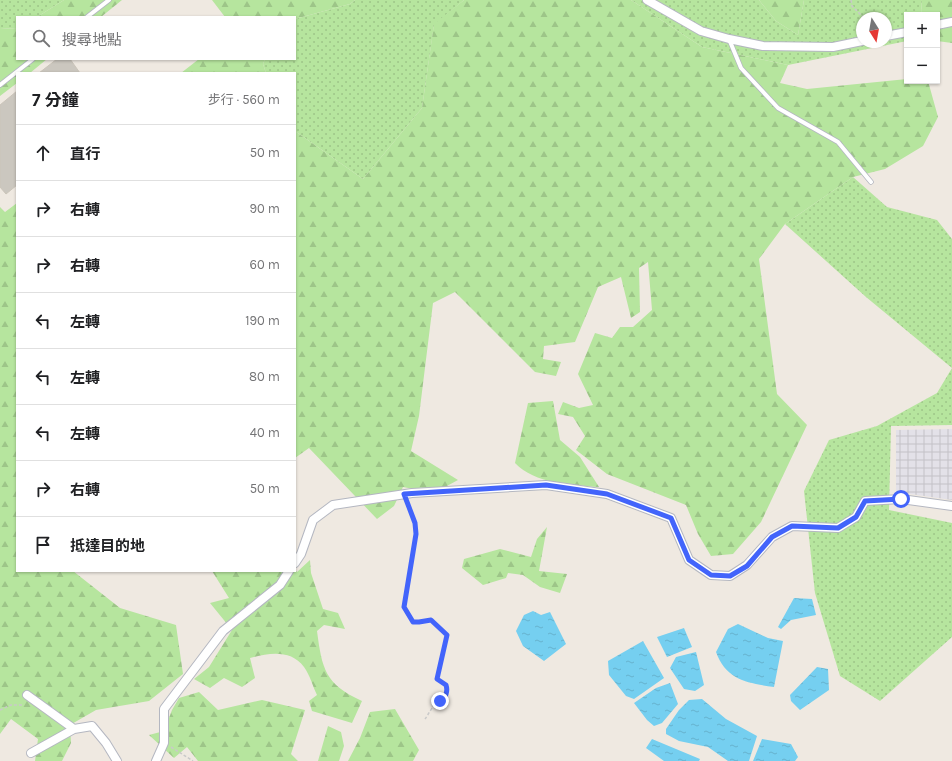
<!DOCTYPE html>
<html lang="zh-TW">
<head>
<meta charset="utf-8">
<style>
	:root { --surface:#fff; --page:#f6f6f6; --text:#202124; --muted:#757577; --line:#e0e0e0 }
	body { margin:0; font-family:Karla,"Noto Sans TC",sans-serif; background:var(--page); color:var(--text) }
	.controls { position:absolute; right:12px; top:12px; display:grid; overflow:hidden; border-radius:0px; box-shadow:0 1px 3px #0004 }
	.controls button { width:36px; height:36px; display:grid; place-items:center; padding:0; border:0; border-bottom:1px solid var(--line); background:var(--surface); color:var(--text); font:20px sans-serif }
	.compass { position:absolute; left:856px; top:12px; width:36px; height:36px; border-radius:50%; background:var(--surface); box-shadow:0 1px 3px #0004; rotate:169deg }
	.stop { position:absolute; width:12px; height:12px; margin:-9px; border:3px solid #4264fb; border-radius:50%; background:#fff }
	.stop.end { background:#4264fb; border-color:#fff; box-shadow:0 1px 4px #0008 }
	.list { margin:0; padding:0; list-style:none }
	h2 { display:flex; justify-content:space-between; align-items:center; height:52px; margin:0; padding:0 16px; font-size:17px }
	h2 small { font-size:13px; font-weight:400; color:var(--muted) }
	.list li { display:grid; grid-template-columns:26px 1fr auto; gap:12px; align-items:center; box-sizing:border-box; height:56px; padding:0 16px; border-top:1px solid var(--line) }
	.list b { display:block; font-size:15px; white-space:nowrap }
	.list em { font-size:13px; font-style:normal; color:var(--muted) }
	.icon { flex:none; width:22px; height:22px; fill:none; stroke:currentColor; stroke-width:2; stroke-linecap:round; stroke-linejoin:round }
	.map { position:relative; flex:none; width:952px; height:761px; overflow:hidden }
	.search { position:absolute; background:var(--surface); box-shadow:0 1px 3px #0004; left:16px; top:16px; width:280px; height:44px; display:flex; align-items:center; gap:10px; box-sizing:border-box; padding:0 14px; border-radius:0px; color:var(--muted); font-size:15px }
	.panel { position:absolute; background:var(--surface); box-shadow:0 1px 3px #0004; left:16px; top:72px; width:280px; height:500px; border-radius:0px }
	.map>svg:first-child { display:block }
	.industrial { fill:url(#industrial-grid) }
	.grass { fill:url(#grass-dots); fill-rule:evenodd }
	.forest { fill:url(#forest-firs) }
	.water { fill:url(#water-ripples) }
	.building { fill:#cbc7bf; stroke:#cbc5ba }
	.lines { fill:none; stroke-linecap:round; stroke-linejoin:round }
	.lane-casing { stroke:#b4b7c1; stroke-width:5.5 }
	.street-casing { stroke:#b4b7c1; stroke-width:10 }
	.path { stroke:#c9c9c9; stroke-width:1.5; stroke-dasharray:3 2; stroke-linecap:butt }
	.lane { stroke:#fff; stroke-width:4 }
	.street { stroke:#fff; stroke-width:8 }
	.route { stroke:#4264fb; stroke-width:5 }
</style>
</head>
<body>
<div class="map">
<svg width="952" height="761" viewBox="0 0 952 761">
	<defs>
		<pattern id="industrial-grid" width="8" height="8" patternUnits="userSpaceOnUse"><rect width="8" height="8" fill="#e3e1e8"/><path d="M0 4h8M4 0v8" fill="none" stroke="#c3c1c7"/></pattern>
		<pattern id="grass-dots" width="8" height="8" patternUnits="userSpaceOnUse"><rect width="8" height="8" fill="#b6e59e"/><path d="M2 2h.1M6 6h.1" fill="none" stroke="#9dc588" stroke-width="1.8" stroke-linecap="round"/></pattern>
		<pattern id="forest-firs" width="22" height="20" patternUnits="userSpaceOnUse"><rect width="22" height="20" fill="#b6e59e"/><path d="M5 1l3.5 6h-7zM16 11l3.5 6h-7z" fill="#9dc588"/></pattern>
		<pattern id="water-ripples" width="26" height="14" patternUnits="userSpaceOnUse"><rect width="26" height="14" fill="#75cff0"/><path d="M2 4q2-2 4 0t4 0M15 11q2-2 4 0t4 0" fill="none" stroke="#66b2ce"/></pattern>
	</defs>
	<rect width="100%" height="100%" fill="#efe9e1"/>
	<path class="industrial" d="M952,429V500L896,492V430Z"/>
	<path class="grass" d="M0,0H64L37,17H17V29L0,28Z
		M355,0H464L434,25L422,108L363,179L295,131V73H266L263,64L265,59H295V19L350,4Z
		M631,0H759L776,21L798,35L804,0H922L921,15H907V41L788,65L702,47ZM862,18H886V42H862Z
		M853,177L887,207L937,220L952,239V425L891,426L889,510L952,523V637L880,701L840,676L815,593L804,491L829,440L877,426L937,393L952,368L866,297L785,224Z"/>
	<path class="forest" d="M64,0H122L101,17H37Z
		M212,0H355L350,4L295,19V17H225Z
		M464,0H631L702,47L788,65L780,83L807,89L907,79V81H928L938,117L923,146L885,169L853,177L785,224L759,259L777,394L807,425L761,522L733,554L711,556L698,534L686,505L607,474L576,450L585,436L573,417L558,414L563,402L579,408L593,405L578,374L595,333L612,338L620,327H633L652,310L648,262L639,268L640,312L631,318L621,277L598,287L575,342L544,346L543,359L561,362L556,376L535,372L455,292L433,303L419,416L411,451L458,480L434,493L403,487L394,506L377,519L309,448L295,458V131L363,179L422,108L434,24Z
		M759,0H804L798,35L776,21Z
		M922,0H952V43L937,41V15H921Z
		M0,28L17,29V59H47L30,73H17V83L0,96Z
		M199,59H265L263,64L266,73H181Z
		M17,203V571H73L120,608L176,625L183,674L149,701L96,710L70,725L71,743L62,761H35L38,739L11,719L0,734V207L5,212Z
		M553,401L560,440L580,457L599,487C571,485 535,484 515,463L528,403Z
		M547,527L539,571L567,574L560,593L540,587L523,575L508,573L506,578L483,585L462,568L464,559L500,549L531,557L537,539Z
		M310,560L311,573L323,609L338,613L345,629L324,625L317,631C322,669 325,684 362,701L352,723L312,711L309,701L317,695C313,687 310,675 304,667C291,649 268,653 250,658L255,678L242,687L224,678L210,688L194,679L209,667L232,630L210,603L229,598L212,571H295V569L297,572Z
		M199,692L218,710L262,700L305,710L291,754L298,761H198L187,747L174,758L149,735L164,731L172,710L179,698Z
		M395,709L419,750L413,761H348L360,738L370,712Z
		M328,726L341,732L344,746L339,761H318Z"/>
	<path class="water" d="M794,598L812,599L816,615L791,620L781,629L778,627Z
		M533,611L541,615L550,612L566,644L544,661L523,646L516,631L524,615Z
		M738,624L768,638L783,641L774,687C747,683 726,680 716,652L728,629Z
		M684,628L692,647L667,657L657,637Z
		M643,641L664,678L634,699L626,696L609,675L608,661Z
		M696,652L704,685L695,691L684,689L670,668L676,657Z
		M817,667L828,669L829,690L800,710L791,701L790,695Z
		M670,683L678,704L662,723L654,726L647,720L634,703L656,688Z
		M702,699L726,719L757,736L749,761H728L708,747L679,741L666,734V729L679,710L689,700Z
		M652,739L700,759L699,761H664L646,748Z
		M762,739L791,744L798,757L795,761H753Z"/>
	<path class="building" d="M57,59H70L80,73H39Z
		M17,91V185L6,194L0,187V105Z"/>
	<g class="lines">
		<g class="lane-casing">
			<path id="lane" d="M87,17L109,0
				M729,39L741,68L778,108L838,142L871,182
				M0,85L33,59"/>
		</g>
		<g class="street-casing">
			<path id="street" d="M647,0L701,31L729,39L763,46L833,47L862,41
				M937,25L952,22
				M886,36L907,32
				M295,563L301,554L313,520L333,505L412,493L546,485L607,494L671,518L689,560L711,575L730,576L747,565L772,537L792,526L838,528L856,517L865,501L901,499L952,506
				M27,695L74,729
				M31,753L74,729L92,726L106,743L117,761
				M156,761L164,743V709L223,631L280,585L289,571"/>
		</g>
		<path class="path" d="M851,0L852,6L864,18
			M407,502L415,523L416,534L404,607C411,629 416,619 431,620L447,635L437,679L446,685C449,695 443,698 436,703C432,707 428,715 425,719
			M0,710L11,705H24
			M171,747L193,761"/>
		<use href="#lane" class="lane"/>
		<use href="#street" class="street"/>
	</g>
	<g class="lines">
		<path class="route" d="M440,701C446,698 448,691 446,685L437,679L447,635L431,620L419,622H413L404,607L416,534L415,523L404,494L546,485L607,494L671,518L689,560L711,575L730,576L747,566L772,537L792,526L838,528L856,517L865,501L901,499"/>
	</g>
</svg>
<div class="controls">
<button>+</button>
<button>−</button>
</div>
<svg class="compass" viewBox="-18 -18 36 36"><path d="M0-13l5 13h-10z" fill="#e53935"/><path d="M0 13l5-13h-10z" fill="#757577"/></svg>
<div class="stop" style="left:901px;top:499px"></div>
<div class="stop end" style="left:440px;top:701px"></div>
<div class="search"><svg class="icon" aria-label="search" viewBox="0 0 24 24"><circle cx="10" cy="10" r="6"/><path d="M15 15l6 6"/></svg>搜尋地點</div>
<section class="panel">
<h2>7 分鐘<small>步行 · 560 m</small></h2>
<ul class="list">
<li><svg class="icon" aria-label="ahead" viewBox="0 0 24 24"><path d="M12 20V5M6 11l6-6 6 6"/></svg><div><b>直行</b></div><em>50 m</em></li>
<li><svg class="icon" aria-label="right" viewBox="0 0 24 24"><path d="M7 20v-9h11M14 6l5 5-5 5"/></svg><div><b>右轉</b></div><em>90 m</em></li>
<li><svg class="icon" aria-label="right" viewBox="0 0 24 24"><path d="M7 20v-9h11M14 6l5 5-5 5"/></svg><div><b>右轉</b></div><em>60 m</em></li>
<li><svg class="icon" aria-label="left" viewBox="0 0 24 24"><path d="M17 20v-9H6M10 6l-5 5 5 5"/></svg><div><b>左轉</b></div><em>190 m</em></li>
<li><svg class="icon" aria-label="left" viewBox="0 0 24 24"><path d="M17 20v-9H6M10 6l-5 5 5 5"/></svg><div><b>左轉</b></div><em>80 m</em></li>
<li><svg class="icon" aria-label="left" viewBox="0 0 24 24"><path d="M17 20v-9H6M10 6l-5 5 5 5"/></svg><div><b>左轉</b></div><em>40 m</em></li>
<li><svg class="icon" aria-label="right" viewBox="0 0 24 24"><path d="M7 20v-9h11M14 6l5 5-5 5"/></svg><div><b>右轉</b></div><em>50 m</em></li>
<li><svg class="icon" aria-label="arrive" viewBox="0 0 24 24"><path d="M6 21V4h12l-3 4 3 4H6"/></svg><div><b>抵達目的地</b></div></li>
</ul>
</section>
</div>
</body>
</html>
